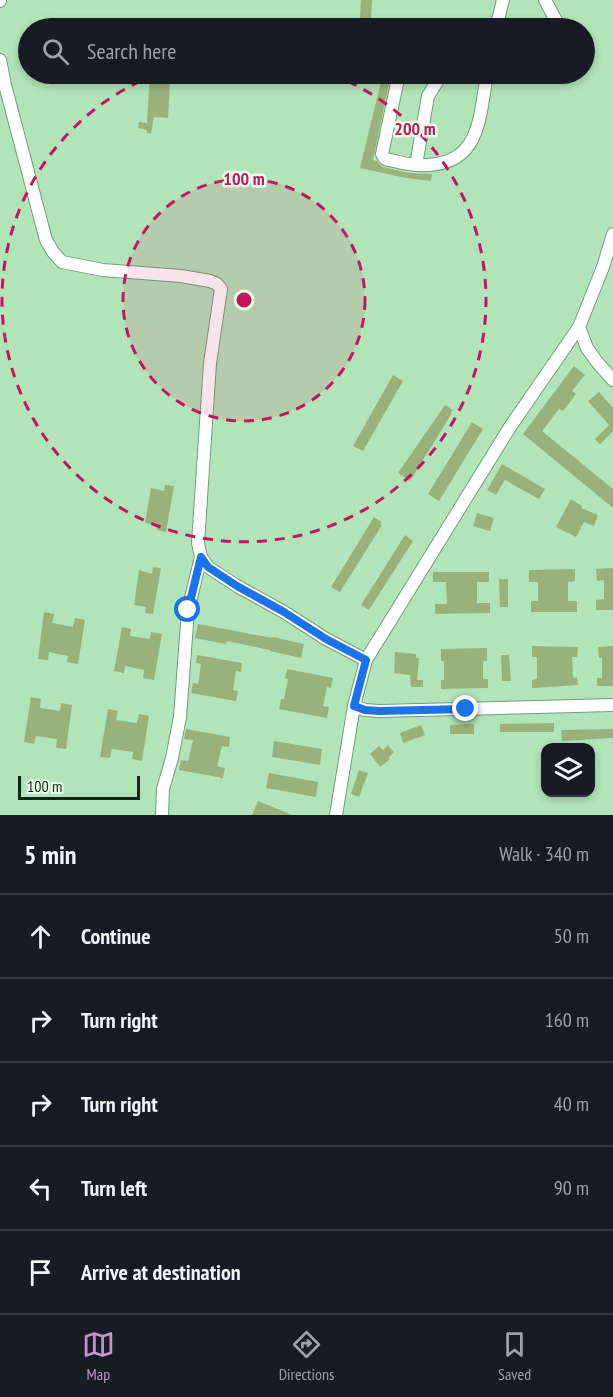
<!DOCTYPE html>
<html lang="en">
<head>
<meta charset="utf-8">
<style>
	:root { --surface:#171b24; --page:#20242c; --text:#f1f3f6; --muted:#9ea1a6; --line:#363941; --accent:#c396c5 }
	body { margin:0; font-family:"PT Sans Narrow",sans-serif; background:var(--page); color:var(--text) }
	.controls { position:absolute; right:18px; bottom:18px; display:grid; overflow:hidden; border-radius:12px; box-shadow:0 3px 9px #0003 }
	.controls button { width:54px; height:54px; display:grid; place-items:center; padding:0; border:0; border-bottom:2px solid var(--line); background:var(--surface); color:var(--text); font:30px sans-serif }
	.scale { position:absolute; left:18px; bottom:15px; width:122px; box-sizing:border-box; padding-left:6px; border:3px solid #142717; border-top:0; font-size:16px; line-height:21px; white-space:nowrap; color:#142717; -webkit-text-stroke:4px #e5fee8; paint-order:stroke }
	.stop { position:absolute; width:18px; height:18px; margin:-14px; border:4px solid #1a73e8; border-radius:50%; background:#fff }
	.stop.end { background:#1a73e8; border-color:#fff; box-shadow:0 2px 6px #0008 }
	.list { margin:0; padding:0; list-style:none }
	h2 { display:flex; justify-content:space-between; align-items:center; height:78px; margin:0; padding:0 24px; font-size:26px }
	h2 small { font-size:20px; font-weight:400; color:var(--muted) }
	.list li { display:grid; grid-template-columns:39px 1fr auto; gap:18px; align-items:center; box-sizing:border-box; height:84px; padding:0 24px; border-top:2px solid var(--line) }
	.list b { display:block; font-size:22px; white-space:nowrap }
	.list em { font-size:20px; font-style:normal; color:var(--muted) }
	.icon { flex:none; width:33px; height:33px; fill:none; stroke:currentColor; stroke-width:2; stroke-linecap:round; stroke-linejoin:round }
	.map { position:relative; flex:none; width:613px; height:815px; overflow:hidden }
	.search { position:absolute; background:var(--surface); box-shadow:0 3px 9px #0003; left:18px; right:18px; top:18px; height:66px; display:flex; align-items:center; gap:15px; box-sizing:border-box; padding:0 21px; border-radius:33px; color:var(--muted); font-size:22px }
	.sheet { height:498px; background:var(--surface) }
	nav { display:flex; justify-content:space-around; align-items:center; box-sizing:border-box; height:84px; border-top:2px solid var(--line); background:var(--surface); font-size:16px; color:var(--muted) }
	nav a { display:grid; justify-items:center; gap:3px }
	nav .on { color:var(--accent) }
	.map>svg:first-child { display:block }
	.building { fill:#99b27c }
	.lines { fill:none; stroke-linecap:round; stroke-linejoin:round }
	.minor-casing { stroke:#6f9f76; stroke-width:14 }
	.minor { stroke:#fff; stroke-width:12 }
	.route { stroke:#1a73e8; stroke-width:8 }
	.ring { fill:none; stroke:#c2185b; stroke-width:3; stroke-dasharray:10 8 }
	.centre { fill:#c2185b; stroke:#e5fee8; stroke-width:3 }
	.ring-label { font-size:18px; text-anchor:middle; font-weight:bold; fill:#c2185b; stroke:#e5fee8; stroke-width:5; stroke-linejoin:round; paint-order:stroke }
</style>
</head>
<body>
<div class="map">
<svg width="613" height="815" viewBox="0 0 613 815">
	<rect width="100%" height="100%" fill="#b2e4b9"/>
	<path class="building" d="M361,0H372L371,19H360Z
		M150,74H232L231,83L170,79L168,118L154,117L151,134L147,133V130L138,128L139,122L147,123Z
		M383,74H391L373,160L377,161L380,165L383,167L409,173L432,174L431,181L406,178L360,168Z
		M574,366L585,375L572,391L576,394L563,411L559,409L542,431L613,489V508L523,434Z
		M393,375L403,381L363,451L353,446Z
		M599,392L613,408V431L600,444L595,439L609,425L588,401Z
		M445,405L453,410L451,412L452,413L410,481L398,473Z
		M472,422L483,429L439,501L428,494Z
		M502,464L545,489L539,499L505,480L496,495L487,490Z
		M165,485L174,486L166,532L157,530L158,525L145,523L151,488L164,491Z
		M571,499L582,506L581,508L598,515L594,526L584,522L576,537L556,527Z
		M477,513L494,518L490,531L473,526Z
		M374,517L382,522L380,524L382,525L340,592L331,587Z
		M405,535L413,541L369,610L361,605Z
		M153,567L161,568L153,614L145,613L146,607L134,605L139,570L152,574Z
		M613,568V610H596V600L604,599V580L597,581L596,569Z
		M575,569V581L568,582V601H577V612H531V601H538V582H529V570Z
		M433,572H489V582H477V603H490V613L435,614V604H447L446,582H433Z
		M499,579H508V607H500Z
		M44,612L54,614L52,623L73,627L75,618L85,620L78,664L67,662L68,656L49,652L48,660L38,659Z
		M198,624L272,638L273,637L304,644L301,658L270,651V650L227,641L226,644L195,638Z
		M122,627L131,629L130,636L150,639L151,632L162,634L154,680L143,678L144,670L125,666L124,673L114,671Z
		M532,646L578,647L577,657H572L573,678L577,677L578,685L532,688V680L537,679V657H532Z
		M613,646V686H597V678H602V658H599L598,647Z
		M487,648V661H483V679H488V688L441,689V680H444V661H441V649Z
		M395,652L416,654V658H419L417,680H423V687H411L410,675L394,673Z
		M197,655L242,663L241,672L236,671L233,690L238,691L236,701L191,693L193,683L198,684L201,664L196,663Z
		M501,655H509L511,681H502Z
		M287,669L333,678L331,688L327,687L323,706L329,707L327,718L279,709L281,699H284L288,679L285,678Z
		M31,697L41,699L40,708L60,711L61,703L72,705L66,749L56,748L57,739L36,736L34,744L24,742Z
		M108,709L118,711L116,720L137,723L139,714L149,716L142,761L132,759L133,752L112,749L110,758L100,757Z
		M554,723V732H500V724Z
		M474,724V734H450V725Z
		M421,725L425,735L403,743L400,733Z
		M186,729L230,737L229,747L222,746L217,766L225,768L223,778L179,770L181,760L188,761L193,740L184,739Z
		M613,729V738L562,741L561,730Z
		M274,741L322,749L320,765L272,757Z
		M388,745L394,752L389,757L390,759L380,767L370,754L379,746L383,750Z
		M359,770L368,773L359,797L351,794Z
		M269,773L318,782L316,797L266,788Z
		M258,801L292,815H252Z"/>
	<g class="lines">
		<g class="minor-casing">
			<path id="minor" d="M545,0L560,28
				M0,1V0
				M496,28L503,0
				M0,60L5,85L46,240L53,252L62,262L103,270L181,276L210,281L217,284L221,289L210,363L198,543L201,557L208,567L237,586L284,612L326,639L366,660
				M399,74L382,154L385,159C396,161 407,165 418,165C480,168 479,121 487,74
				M416,165L428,96L438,80V74
				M579,327L587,348L597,362L613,380
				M354,706L365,710L379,711L613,705
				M162,815L163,789L172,758L180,717L188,610L201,557
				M336,815L354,706L366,660L510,427L579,327L603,267L613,234"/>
		</g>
		<use href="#minor" class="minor"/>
	</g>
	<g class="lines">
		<path class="route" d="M188,610L201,557L208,567L237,586L284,612L326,639L366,660L354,706L365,710L379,711L466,709"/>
	</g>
	<circle cx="244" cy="300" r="121" fill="#c2185b" fill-opacity=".12"/>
	<g class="ring">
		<circle cx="244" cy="300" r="121"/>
		<path d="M331 74A242 242 0 1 1 157 74"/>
	</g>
	<circle cx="244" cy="300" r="9" class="centre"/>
	<g class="ring-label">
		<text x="415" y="135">200 m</text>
		<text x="244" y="185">100 m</text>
	</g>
</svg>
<div class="controls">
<button><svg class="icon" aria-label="layers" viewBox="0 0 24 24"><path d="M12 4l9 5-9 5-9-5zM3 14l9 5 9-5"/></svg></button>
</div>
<div class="scale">100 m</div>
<div class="stop" style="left:188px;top:610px"></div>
<div class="stop end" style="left:466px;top:709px"></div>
<div class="search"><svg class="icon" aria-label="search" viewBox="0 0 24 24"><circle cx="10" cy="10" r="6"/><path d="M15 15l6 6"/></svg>Search here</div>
</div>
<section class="sheet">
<h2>5 min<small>Walk · 340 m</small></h2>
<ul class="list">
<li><svg class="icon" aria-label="ahead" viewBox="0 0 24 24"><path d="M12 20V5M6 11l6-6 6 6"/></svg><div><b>Continue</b></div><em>50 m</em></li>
<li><svg class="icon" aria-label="right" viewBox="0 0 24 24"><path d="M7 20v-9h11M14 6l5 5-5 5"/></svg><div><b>Turn right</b></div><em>160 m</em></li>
<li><svg class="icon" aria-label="right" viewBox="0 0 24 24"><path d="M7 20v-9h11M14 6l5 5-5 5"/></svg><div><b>Turn right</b></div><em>40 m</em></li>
<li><svg class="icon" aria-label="left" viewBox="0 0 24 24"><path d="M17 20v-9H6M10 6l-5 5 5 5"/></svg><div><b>Turn left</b></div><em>90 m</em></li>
<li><svg class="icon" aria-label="arrive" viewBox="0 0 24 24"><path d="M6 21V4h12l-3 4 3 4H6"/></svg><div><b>Arrive at destination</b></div></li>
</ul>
</section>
<nav>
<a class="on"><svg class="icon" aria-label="map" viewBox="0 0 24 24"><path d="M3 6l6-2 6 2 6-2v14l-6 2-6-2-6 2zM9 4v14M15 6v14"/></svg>Map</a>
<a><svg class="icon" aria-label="directions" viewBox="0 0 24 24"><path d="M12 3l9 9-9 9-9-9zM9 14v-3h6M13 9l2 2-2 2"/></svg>Directions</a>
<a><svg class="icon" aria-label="saved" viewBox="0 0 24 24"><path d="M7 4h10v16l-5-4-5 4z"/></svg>Saved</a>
</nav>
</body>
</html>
